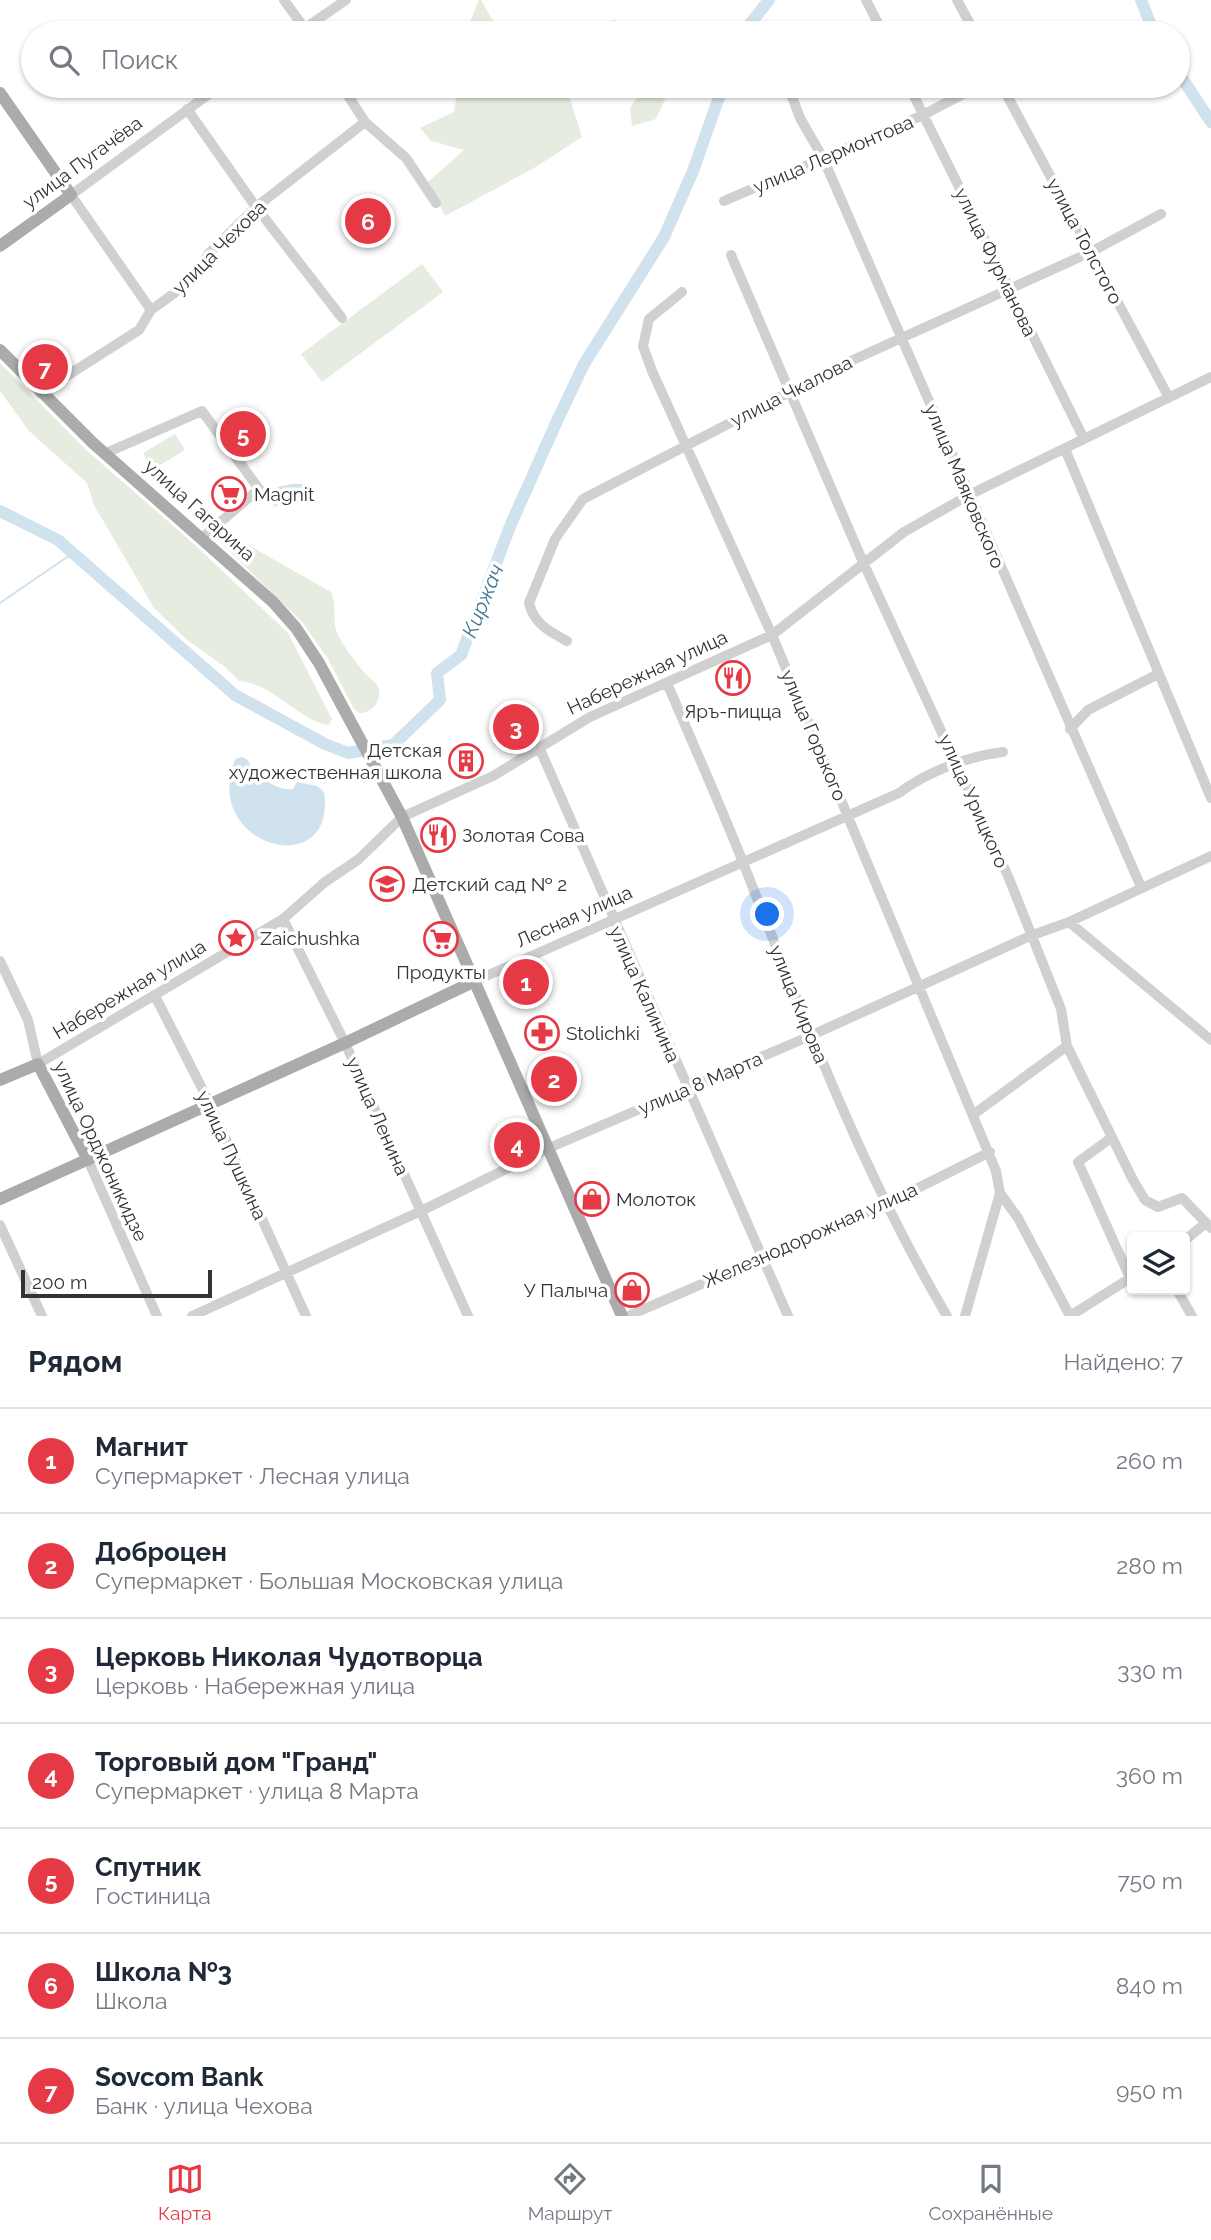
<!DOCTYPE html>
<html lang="ru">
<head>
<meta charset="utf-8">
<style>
	:root { --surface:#fff; --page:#f6f6f7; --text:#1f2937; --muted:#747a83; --line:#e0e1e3; --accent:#e63946 }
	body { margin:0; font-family:Raleway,sans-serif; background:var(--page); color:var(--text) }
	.controls { position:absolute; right:21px; bottom:21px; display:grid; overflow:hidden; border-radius:7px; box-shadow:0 2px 5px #0004 }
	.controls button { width:63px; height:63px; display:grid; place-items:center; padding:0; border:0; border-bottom:2px solid var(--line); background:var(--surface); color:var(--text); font:35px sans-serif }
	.scale { position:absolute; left:21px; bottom:18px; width:191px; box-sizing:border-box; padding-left:7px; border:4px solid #333; border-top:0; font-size:19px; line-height:24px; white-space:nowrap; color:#333; -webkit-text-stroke:5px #fff; paint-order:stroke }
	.you { position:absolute; left:768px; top:915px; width:24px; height:24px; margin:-18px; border:5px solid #fff; border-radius:50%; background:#1a73e8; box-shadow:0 0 0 10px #1a73e833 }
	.badge { display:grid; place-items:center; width:46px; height:46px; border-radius:50%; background:var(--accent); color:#fff; font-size:23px; font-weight:700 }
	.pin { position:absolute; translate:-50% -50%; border:4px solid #fff; box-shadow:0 2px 7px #0006 }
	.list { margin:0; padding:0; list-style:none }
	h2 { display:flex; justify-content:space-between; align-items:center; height:91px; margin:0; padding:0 28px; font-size:30px }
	h2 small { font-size:23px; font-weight:400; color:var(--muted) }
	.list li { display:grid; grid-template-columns:46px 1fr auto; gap:21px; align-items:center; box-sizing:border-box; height:105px; padding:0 28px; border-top:2px solid var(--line) }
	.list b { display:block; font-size:26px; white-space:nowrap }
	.list p { margin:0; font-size:23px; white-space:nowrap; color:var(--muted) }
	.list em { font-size:23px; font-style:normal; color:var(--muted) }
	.icon { flex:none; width:38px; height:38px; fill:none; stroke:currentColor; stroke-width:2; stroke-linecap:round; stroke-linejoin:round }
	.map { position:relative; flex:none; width:1211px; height:1316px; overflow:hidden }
	.search { position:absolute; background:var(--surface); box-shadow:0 2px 5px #0004; left:21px; right:21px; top:21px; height:77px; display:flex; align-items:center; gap:18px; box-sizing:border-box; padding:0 24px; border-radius:38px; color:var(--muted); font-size:26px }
	.sheet { height:826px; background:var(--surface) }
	nav { display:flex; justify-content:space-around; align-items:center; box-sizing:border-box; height:98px; border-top:2px solid var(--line); background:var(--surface); font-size:19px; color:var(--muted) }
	nav a { display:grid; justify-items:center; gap:4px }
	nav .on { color:var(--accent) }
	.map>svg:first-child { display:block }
	.green { fill:#e6ecdf }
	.water { fill:#cfe2ee }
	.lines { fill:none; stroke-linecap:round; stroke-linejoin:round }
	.stream { stroke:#cfe2ee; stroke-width:2 }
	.river { stroke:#cfe2ee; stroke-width:12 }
	.minor { stroke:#d0d0d0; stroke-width:10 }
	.major { stroke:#ababab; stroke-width:12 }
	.labels { text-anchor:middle; stroke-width:7; stroke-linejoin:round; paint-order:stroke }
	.street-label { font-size:19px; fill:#333; stroke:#fff }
	.poi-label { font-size:19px; fill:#333; stroke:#fff; text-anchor:start }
	.water-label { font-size:21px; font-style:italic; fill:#3f7597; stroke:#fff }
</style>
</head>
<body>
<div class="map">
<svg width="1211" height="1316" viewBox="0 0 1211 1316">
	<rect width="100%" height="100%" fill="#fff"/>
	<path class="green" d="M479,0H481L500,33H465Z
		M613,20L631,25L640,33H591Z
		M458,86H571L567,90L582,137L534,168L445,216L428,182L464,150L431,141L420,128L454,112Z
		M645,86H671L656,119L632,126L630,108Z
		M422,264L443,292L322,382L301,354Z
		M0,363L85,449L195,545L288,633L332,719L329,725C302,723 273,683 239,681L225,667L186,639L154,608L94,505L87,483L29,431L0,391Z
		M175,434L185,450L153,469L143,453Z
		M221,531L232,532L245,543L331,592C338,607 331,621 338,635C343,646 355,661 363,671C367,677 375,680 378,687C383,700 372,714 359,713L354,709L328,659L303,623L218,540Z"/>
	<path class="water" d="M292,484H307L308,490L296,497L288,496L275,507L269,498L278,487Z
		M242,757L248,760C252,774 278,792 293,789L297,782L317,786L324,792C335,867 245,856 231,802C227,789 231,771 235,759Z"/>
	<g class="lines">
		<path class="stream" d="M0,603L73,553"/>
		<path class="river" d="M1141,0L1154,33
			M743,33L769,0
			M1178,72L1211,122
			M0,511L58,540L235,695L325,744L348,753L393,745L440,700L437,673L461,655L511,524L557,421L584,364L664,237L693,171L723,86"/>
		<path class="minor" d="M284,0L308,33
			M866,0L883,33
			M957,0L975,33
			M298,33L346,0
			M342,86L365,122L406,158L436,203
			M788,86L800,118L823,158L1141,887
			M909,86L1084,439
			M1002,86L1168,396
			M187,109L256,207L342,318
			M724,201L923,115L978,86
			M731,255L863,562L1008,876L1061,1009L1067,1046L1133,1180L1145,1200L1158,1207L1182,1198L1211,1228
			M682,292L649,319L643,346L652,371L772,635L996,1171L1000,1193L965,1316
			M151,310L71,195L220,86
			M40,393L139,330L151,310L190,282L209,253L256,207L365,122
			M1065,449L1211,798
			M106,453L202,411L259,489L203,537
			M567,641C550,632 534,624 529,603L555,539L583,499L842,365L1091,252L1161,214
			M667,683C693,744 720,804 744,865C804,1018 863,1174 947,1316
			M1070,729L1088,710L1158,674
			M539,747L788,1316
			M283,919L345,1043L468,1316
			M1069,922L1211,1040
			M0,961L28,1020L38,1064L283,919L325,882L359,859L402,817L493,776L590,717L772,635L904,532L969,495L1211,377
			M475,981L899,793C927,772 968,756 1003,752
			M155,996L209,1102L306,1316
			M974,1114L1067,1046
			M1111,1138L1078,1162L1130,1278
			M88,1160L157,1316
			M1000,1193L1018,1218L1070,1316
			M0,1225L42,1316
			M1185,1240L1206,1223
			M1177,1290L1192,1316
			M192,1316L421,1211L549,1148L810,1036L1030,936L1069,922L1211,856
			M628,1316L886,1204L990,1152
			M1070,1316L1132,1277"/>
		<path class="major" d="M0,93L71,195L0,246
			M0,350L93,443L273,602L296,628L319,663L402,817L622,1316
			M0,1080L38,1064L88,1160
			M0,1199L345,1043L475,981"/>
	</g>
	<defs>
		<g id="supermarket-ring" transform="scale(1.75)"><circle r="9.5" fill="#fff" stroke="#e63946" stroke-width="1.5"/><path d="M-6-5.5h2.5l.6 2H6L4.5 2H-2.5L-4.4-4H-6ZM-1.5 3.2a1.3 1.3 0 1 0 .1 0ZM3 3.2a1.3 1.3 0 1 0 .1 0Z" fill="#e63946"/></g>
		<g id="restaurant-ring" transform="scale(1.75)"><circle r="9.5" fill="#fff" stroke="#e63946" stroke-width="1.5"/><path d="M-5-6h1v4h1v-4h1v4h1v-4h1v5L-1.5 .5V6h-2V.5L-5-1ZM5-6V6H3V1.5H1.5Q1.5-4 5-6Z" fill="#e63946"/></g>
		<g id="building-ring" transform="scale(1.75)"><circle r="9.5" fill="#fff" stroke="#e63946" stroke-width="1.5"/><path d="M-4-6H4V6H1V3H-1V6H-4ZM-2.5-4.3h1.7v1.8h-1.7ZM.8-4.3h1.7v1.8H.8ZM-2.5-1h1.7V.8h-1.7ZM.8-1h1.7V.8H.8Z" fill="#e63946"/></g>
		<g id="school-ring" transform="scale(1.75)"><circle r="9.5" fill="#fff" stroke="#e63946" stroke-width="1.5"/><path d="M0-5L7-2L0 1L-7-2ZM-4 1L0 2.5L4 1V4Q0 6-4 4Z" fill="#e63946"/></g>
		<g id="sight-ring" transform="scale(1.75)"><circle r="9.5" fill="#fff" stroke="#e63946" stroke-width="1.5"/><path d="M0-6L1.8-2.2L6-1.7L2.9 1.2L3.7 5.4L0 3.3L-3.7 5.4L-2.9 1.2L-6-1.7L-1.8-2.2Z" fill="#e63946"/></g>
		<g id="pharmacy-ring" transform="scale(1.75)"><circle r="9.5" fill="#fff" stroke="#e63946" stroke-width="1.5"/><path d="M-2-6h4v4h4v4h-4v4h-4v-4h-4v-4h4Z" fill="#e63946"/></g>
		<g id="shop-ring" transform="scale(1.75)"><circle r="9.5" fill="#fff" stroke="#e63946" stroke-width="1.5"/><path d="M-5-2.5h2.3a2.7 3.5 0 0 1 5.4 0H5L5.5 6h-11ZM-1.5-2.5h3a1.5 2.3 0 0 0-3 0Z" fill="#e63946"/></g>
	</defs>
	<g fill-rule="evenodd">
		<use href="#supermarket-ring" x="229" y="494"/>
		<use href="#restaurant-ring" x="733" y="678"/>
		<use href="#building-ring" x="466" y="761"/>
		<use href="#restaurant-ring" x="438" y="835"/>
		<use href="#school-ring" x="387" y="884"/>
		<use href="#sight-ring" x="236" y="938"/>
		<use href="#supermarket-ring" x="441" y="939"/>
		<use href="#pharmacy-ring" x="542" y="1033"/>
		<use href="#shop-ring" x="592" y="1199"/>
		<use href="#shop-ring" x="632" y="1290"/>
	</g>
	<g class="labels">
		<g class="street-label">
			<text transform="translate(833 154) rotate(-23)" y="7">улица Лермонтова</text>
			<text transform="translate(82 162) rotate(-36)" y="7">улица Пугачёва</text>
			<text transform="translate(1085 241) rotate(62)" y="7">улица Толстого</text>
			<text transform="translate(219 247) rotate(-45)" y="7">улица Чехова</text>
			<text transform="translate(996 262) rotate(64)" y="7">улица Фурманова</text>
			<text transform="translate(791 391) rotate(-27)" y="7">улица Чкалова</text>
			<text transform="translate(965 486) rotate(67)" y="7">улица Маяковского</text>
			<text transform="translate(200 510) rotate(42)" y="7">улица Гагарина</text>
			<text transform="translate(647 672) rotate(-25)" y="7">Набережная улица</text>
			<text transform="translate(814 735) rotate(67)" y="7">улица Горького</text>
			<text transform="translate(974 801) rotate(66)" y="7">улица Урицкого</text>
			<text transform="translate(574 916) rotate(-24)" y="7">Лесная улица</text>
			<text transform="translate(129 989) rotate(-31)" y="7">Набережная улица</text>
			<text transform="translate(645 994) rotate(66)" y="7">улица Калинина</text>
			<text transform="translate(799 1004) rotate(68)" y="7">улица Кирова</text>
			<text transform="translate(700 1083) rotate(-23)" y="7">улица 8 Марта</text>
			<text transform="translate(378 1116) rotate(66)" y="7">улица Ленина</text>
			<text transform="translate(101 1151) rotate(65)" y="7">улица Орджоникидзе</text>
			<text transform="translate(232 1155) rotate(65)" y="7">улица Пушкина</text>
			<text transform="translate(810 1235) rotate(-24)" y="7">Железнодорожная улица</text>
		</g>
		<g class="poi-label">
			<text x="254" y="501">Magnit</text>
			<text x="733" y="718" text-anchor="middle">Яръ-пицца</text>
			<text x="442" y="757" text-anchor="end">Детская<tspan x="442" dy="22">художественная школа</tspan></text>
			<text x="462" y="842">Золотая Сова</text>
			<text x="412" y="891">Детский сад № 2</text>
			<text x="260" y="945">Zaichushka</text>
			<text x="441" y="979" text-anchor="middle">Продукты</text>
			<text x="566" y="1040">Stolichki</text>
			<text x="616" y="1206">Молоток</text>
			<text x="608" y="1297" text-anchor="end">У Палыча</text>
		</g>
		<g class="water-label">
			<text transform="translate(483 601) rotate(-68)" y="7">Киржач</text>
		</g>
	</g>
</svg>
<div class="controls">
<button><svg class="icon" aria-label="layers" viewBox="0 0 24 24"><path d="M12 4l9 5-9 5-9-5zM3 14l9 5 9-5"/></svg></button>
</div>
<div class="scale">200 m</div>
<div class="you"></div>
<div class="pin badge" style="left:526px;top:982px">1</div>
<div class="pin badge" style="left:554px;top:1079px">2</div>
<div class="pin badge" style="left:516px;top:727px">3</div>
<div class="pin badge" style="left:517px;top:1145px">4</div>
<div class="pin badge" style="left:243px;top:434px">5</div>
<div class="pin badge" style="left:368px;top:221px">6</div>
<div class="pin badge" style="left:45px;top:367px">7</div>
<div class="search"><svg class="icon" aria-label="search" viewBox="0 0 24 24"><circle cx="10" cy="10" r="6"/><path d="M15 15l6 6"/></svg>Поиск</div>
</div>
<section class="sheet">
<h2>Рядом<small>Найдено: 7</small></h2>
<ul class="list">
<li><span class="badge">1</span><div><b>Магнит</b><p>Супермаркет · Лесная улица</p></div><em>260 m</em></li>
<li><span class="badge">2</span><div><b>Доброцен</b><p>Супермаркет · Большая Московская улица</p></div><em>280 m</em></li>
<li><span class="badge">3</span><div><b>Церковь Николая Чудотворца</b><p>Церковь · Набережная улица</p></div><em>330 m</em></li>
<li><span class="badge">4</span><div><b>Торговый дом &quot;Гранд&quot;</b><p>Супермаркет · улица 8 Марта</p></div><em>360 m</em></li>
<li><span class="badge">5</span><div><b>Спутник</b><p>Гостиница</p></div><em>750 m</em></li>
<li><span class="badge">6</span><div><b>Школа №3</b><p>Школа</p></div><em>840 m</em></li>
<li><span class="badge">7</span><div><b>Sovcom Bank</b><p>Банк · улица Чехова</p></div><em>950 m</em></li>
</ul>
</section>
<nav>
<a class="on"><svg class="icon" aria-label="map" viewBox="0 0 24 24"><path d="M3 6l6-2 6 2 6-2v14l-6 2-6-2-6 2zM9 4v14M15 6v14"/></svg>Карта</a>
<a><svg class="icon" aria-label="directions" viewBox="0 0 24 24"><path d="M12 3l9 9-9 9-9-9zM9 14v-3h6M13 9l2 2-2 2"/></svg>Маршрут</a>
<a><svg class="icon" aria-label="saved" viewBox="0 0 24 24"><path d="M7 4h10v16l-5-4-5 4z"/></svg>Сохранённые</a>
</nav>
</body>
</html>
